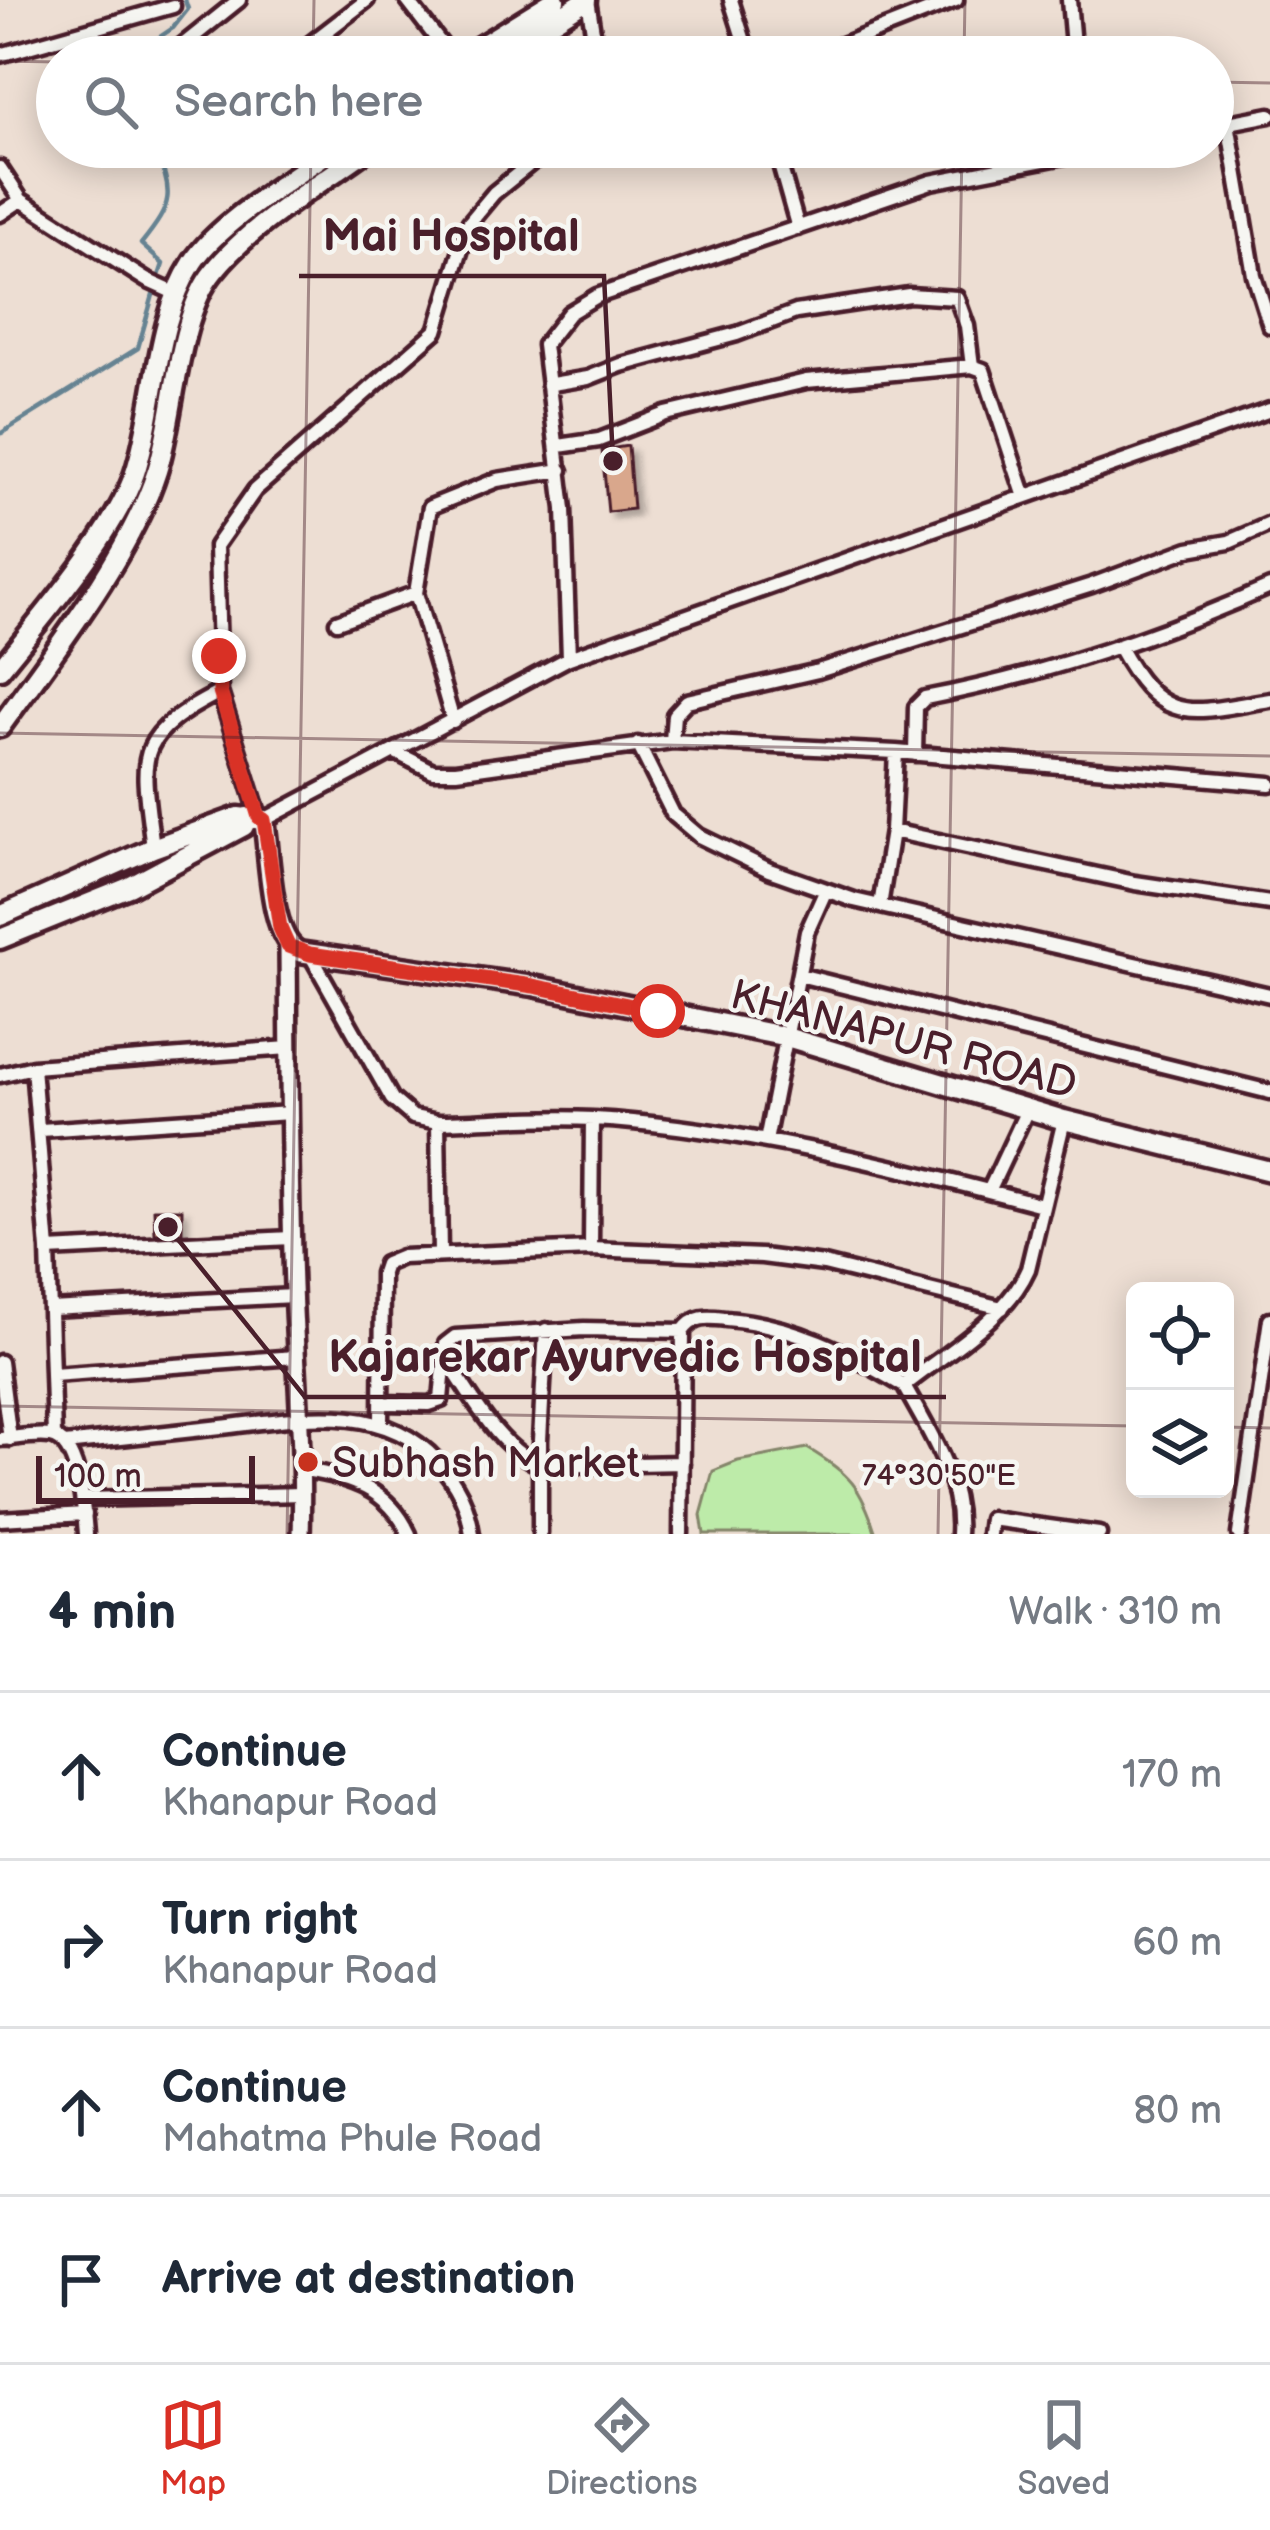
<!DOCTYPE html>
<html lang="en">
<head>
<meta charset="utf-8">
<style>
	:root { --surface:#fff; --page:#f2f2f3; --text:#1f2937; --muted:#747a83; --line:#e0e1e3; --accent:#d93025 }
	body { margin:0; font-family:"Balsamiq Sans",sans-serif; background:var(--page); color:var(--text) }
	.controls { position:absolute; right:36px; bottom:36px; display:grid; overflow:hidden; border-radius:18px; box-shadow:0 6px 30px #0003 }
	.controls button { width:108px; height:108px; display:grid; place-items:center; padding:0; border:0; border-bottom:3px solid var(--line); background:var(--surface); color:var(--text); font:60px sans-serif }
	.scale { position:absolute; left:36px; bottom:30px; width:219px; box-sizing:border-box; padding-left:12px; border:6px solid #4a1f2b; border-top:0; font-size:33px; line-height:42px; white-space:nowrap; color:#4a1f2b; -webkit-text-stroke:9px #f6f6f2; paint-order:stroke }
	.stop { position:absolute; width:36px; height:36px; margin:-27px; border:9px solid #d93025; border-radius:50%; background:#fff }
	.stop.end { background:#d93025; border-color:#fff; box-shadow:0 3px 12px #0008 }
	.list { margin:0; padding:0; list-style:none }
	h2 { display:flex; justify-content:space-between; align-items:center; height:156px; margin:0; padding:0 48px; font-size:51px }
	h2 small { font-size:39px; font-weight:400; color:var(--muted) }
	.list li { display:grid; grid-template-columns:78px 1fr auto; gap:36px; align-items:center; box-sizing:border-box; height:168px; padding:0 48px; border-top:3px solid var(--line) }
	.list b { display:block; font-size:45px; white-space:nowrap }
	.list p { margin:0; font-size:39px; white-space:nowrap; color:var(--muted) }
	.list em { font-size:39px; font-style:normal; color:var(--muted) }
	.icon { flex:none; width:66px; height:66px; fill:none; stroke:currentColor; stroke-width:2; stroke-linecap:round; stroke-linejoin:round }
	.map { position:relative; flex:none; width:1270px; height:1534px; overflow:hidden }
	.search { position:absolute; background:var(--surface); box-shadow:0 6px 30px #0003; left:36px; right:36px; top:36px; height:132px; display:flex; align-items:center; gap:30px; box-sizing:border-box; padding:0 42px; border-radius:66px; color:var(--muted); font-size:45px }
	.sheet { height:828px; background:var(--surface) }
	nav { display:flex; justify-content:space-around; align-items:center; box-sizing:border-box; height:168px; border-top:3px solid var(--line); background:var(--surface); font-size:33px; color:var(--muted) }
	nav a { display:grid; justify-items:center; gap:6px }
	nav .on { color:var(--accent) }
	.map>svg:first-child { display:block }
	.green { fill:#bdeba9; stroke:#84856a; stroke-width:3 }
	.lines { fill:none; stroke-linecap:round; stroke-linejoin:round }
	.stream { stroke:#668392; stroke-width:4.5 }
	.building { fill:#d9a78c; stroke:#4a1f2b; stroke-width:3; filter:url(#shadow) }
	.minor-casing { stroke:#4a1f2b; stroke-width:21 }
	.tertiary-casing { stroke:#4a1f2b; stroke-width:24 }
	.secondary-casing { stroke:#4a1f2b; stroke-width:27 }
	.minor { stroke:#f6f6f2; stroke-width:12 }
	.tertiary { stroke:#f6f6f2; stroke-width:15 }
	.secondary { stroke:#f6f6f2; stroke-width:18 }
	.route { stroke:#d93025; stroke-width:15 }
	.ticks { fill:none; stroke:#4a1f2b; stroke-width:3; stroke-opacity:0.45 }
	.poi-dot { fill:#c8321e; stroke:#f6f6f2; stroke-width:4.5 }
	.labels { text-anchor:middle; stroke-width:9; stroke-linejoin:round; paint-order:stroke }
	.street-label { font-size:42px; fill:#4a1f2b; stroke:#f6f6f2 }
	.poi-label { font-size:42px; fill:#4a1f2b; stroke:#f6f6f2; text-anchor:start }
	.ticks-label { font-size:30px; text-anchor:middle; fill:#4a1f2b; stroke:#f6f6f2; stroke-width:9; stroke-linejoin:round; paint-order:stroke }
	.leader { fill:none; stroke:#4a1f2b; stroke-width:4.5 }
	.callout-dot { fill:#4a1f2b; stroke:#f6f6f2; stroke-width:4.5 }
	.callout-label { font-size:45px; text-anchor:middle; font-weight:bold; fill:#4a1f2b; stroke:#f6f6f2; stroke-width:9; stroke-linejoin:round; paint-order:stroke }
</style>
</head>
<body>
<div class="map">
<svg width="1270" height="1534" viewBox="0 0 1270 1534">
	<defs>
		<filter id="shadow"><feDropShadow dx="6" dy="6" stdDeviation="3" flood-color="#0004"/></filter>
	</defs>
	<rect width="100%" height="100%" fill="#edded3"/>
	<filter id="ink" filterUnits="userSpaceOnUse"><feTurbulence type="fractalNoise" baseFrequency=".00833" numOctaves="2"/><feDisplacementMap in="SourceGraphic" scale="24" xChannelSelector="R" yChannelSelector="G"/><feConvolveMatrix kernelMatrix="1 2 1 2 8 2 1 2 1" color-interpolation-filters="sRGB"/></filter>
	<g filter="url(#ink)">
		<path class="green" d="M807,1448C850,1474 861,1486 876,1534H704L701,1515L713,1471L738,1461Z"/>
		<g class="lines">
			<path class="stream" d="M130,57L173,28L188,9L185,0
				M154,147C174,194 174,203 141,244L163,264L159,276
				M0,434L138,348L153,295"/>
		</g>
		<path class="building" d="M628,446L633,509L608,512L602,450Z
			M154,1209H182V1233L155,1234Z"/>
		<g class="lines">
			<g class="minor-casing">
				<path id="minor" d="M407,0L451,57
					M588,0L594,38L592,57
					M731,0L749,57
					M1069,0L1074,57
					M0,55L173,6
					M168,57L239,0
					M293,57L367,0
					M811,57L956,0
					M1228,123L1254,275L1270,326
					M1213,126L1270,115
					M775,147L798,228
					M0,168L21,200L0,214
					M21,200L146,280L177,294
					M972,366L983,370L1024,494
					M552,384L588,378L621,365L737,334L796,312L909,295L957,298L967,326L972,366L806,381L666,414L599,440L559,446
					M416,593L453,721
					M337,622L416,593L430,507L497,480L561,470
					M1119,647C1163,727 1189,713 1270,700
					M569,658L564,509L544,345L569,313L597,296L931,182L1111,147
					M672,741L674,715L687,701L818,671L1092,585L1189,549L1229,542L1270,524
					M638,744L673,814L699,836L769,870L854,900L1270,995
					M395,752L433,771H456L672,741L896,752L1270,784
					M915,754L916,707L925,698C1044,675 1159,636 1270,587
					M259,816L220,692L216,546L255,490L436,331L469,223L494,193L551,147
					M264,820L569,658L1270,410
					M892,831L1135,883L1270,903
					M153,848C142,756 130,738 220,692
					M880,906L892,831L896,752
					M310,954L392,1099L413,1117L438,1122C489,1121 542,1116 593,1119C737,1127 902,1168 1042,1205
					M799,975L1270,1092
					M33,1067L48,1250L54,1436
					M0,1075L33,1067L289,1048
					M438,1122L440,1254
					M41,1130L290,1113
					M766,1141L807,932L825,892
					M989,1191L1028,1108
					M591,1249L592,1119
					M48,1250L291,1238
					M51,1309L293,1296
					M444,1356C470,1393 498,1450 542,1466L682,1463
					M0,1362L10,1439
					M53,1375L295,1357
					M382,1403L429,1404L441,1400L446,1344L455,1337L584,1329L683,1331
					M381,1424L382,1273L385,1264L402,1257L591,1249L762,1256L824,1264L1002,1308
					M0,1439C15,1438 35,1434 50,1436C80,1441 84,1510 86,1534
					M65,1444C117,1438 169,1433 221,1427C295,1419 380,1399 437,1461C457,1483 468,1505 472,1534
					M304,1470C349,1477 389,1489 409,1534
					M84,1499L302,1494
					M0,1519L85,1514
					M540,1534V1440L546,1330
					M681,1534L683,1331C694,1315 708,1317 726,1319C792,1324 847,1352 904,1386
					M958,1534C962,1479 929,1432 904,1386C946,1352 1006,1319 1028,1269L1064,1120
					M989,1534L991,1519L1099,1534
					M1239,1534L1270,1319"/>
			</g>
			<g class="tertiary-casing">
				<path id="tertiary" d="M288,946C289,1059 289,1173 293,1286C296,1370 304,1451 301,1534"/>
			</g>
			<g class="secondary-casing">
				<path id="secondary" d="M463,57L555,0
					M497,57L586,0
					M0,669C41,618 115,533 135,473C157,406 154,322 193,262C219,222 296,176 336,147
					M0,727C52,654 130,556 157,471C175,415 177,315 214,271C252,223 321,184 371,147
					M0,916L153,848L238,817L264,820C270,853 269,937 299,952L533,986L783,1036L1064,1120L1270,1171
					M0,939L129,887L244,826L247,817"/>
			</g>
			<use href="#minor" class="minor"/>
			<use href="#tertiary" class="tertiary"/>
			<use href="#secondary" class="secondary"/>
		</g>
	</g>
	<g class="lines" filter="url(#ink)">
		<path class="route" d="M219,656L220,692L259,817L264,820L280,928L288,946L310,954L533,986L658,1011"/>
	</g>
	<path class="ticks" d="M313,57L314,0M964,57L965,0M0,61L57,62M1213,82L1270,83M0,733L1270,756M0,1406L1135,1426M1225,1427L1270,1428M287,1534L311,147M938,1534L962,147"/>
	<circle class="poi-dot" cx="308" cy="1462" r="12"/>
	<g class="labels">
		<g class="street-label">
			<text transform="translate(904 1038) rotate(15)" y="15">KHANAPUR ROAD</text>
		</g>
		<g class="poi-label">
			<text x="332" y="1477">Subhash Market</text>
		</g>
	</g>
	<g class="ticks-label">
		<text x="939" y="1485">74°30'50"E</text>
	</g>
	<path class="leader" d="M613 461L604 276H299M168 1227L305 1397H946"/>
	<g class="callout-dot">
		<circle cx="613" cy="461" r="12"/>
		<circle cx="168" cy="1227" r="12"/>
	</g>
	<g class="callout-label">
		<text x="451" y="251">Mai Hospital</text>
		<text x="625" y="1372">Kajarekar Ayurvedic Hospital</text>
	</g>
</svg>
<div class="controls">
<button><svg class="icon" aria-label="locate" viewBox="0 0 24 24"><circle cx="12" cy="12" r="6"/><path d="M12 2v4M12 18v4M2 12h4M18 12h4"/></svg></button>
<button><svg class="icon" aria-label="layers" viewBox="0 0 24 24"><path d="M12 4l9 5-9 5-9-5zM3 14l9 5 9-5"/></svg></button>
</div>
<div class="scale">100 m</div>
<div class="stop" style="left:658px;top:1011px"></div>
<div class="stop end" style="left:219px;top:656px"></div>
<div class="search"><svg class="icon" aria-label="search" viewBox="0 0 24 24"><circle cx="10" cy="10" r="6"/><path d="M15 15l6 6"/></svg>Search here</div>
</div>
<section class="sheet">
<h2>4 min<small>Walk · 310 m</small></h2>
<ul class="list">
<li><svg class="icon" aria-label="ahead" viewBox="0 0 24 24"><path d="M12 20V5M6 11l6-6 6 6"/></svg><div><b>Continue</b><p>Khanapur Road</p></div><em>170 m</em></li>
<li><svg class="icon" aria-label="right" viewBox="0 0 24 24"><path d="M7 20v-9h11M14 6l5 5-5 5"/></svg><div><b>Turn right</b><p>Khanapur Road</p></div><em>60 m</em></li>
<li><svg class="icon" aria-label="ahead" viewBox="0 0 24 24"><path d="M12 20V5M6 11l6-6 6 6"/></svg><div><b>Continue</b><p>Mahatma Phule Road</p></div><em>80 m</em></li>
<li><svg class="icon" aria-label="arrive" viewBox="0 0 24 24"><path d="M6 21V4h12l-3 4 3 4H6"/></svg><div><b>Arrive at destination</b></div></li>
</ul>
</section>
<nav>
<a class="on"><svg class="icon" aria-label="map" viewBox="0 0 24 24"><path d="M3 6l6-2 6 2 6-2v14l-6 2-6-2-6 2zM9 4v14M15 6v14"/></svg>Map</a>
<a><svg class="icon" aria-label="directions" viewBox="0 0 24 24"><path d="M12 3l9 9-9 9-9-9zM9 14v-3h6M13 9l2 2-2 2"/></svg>Directions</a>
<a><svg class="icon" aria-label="saved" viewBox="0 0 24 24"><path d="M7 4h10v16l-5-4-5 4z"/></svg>Saved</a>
</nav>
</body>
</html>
